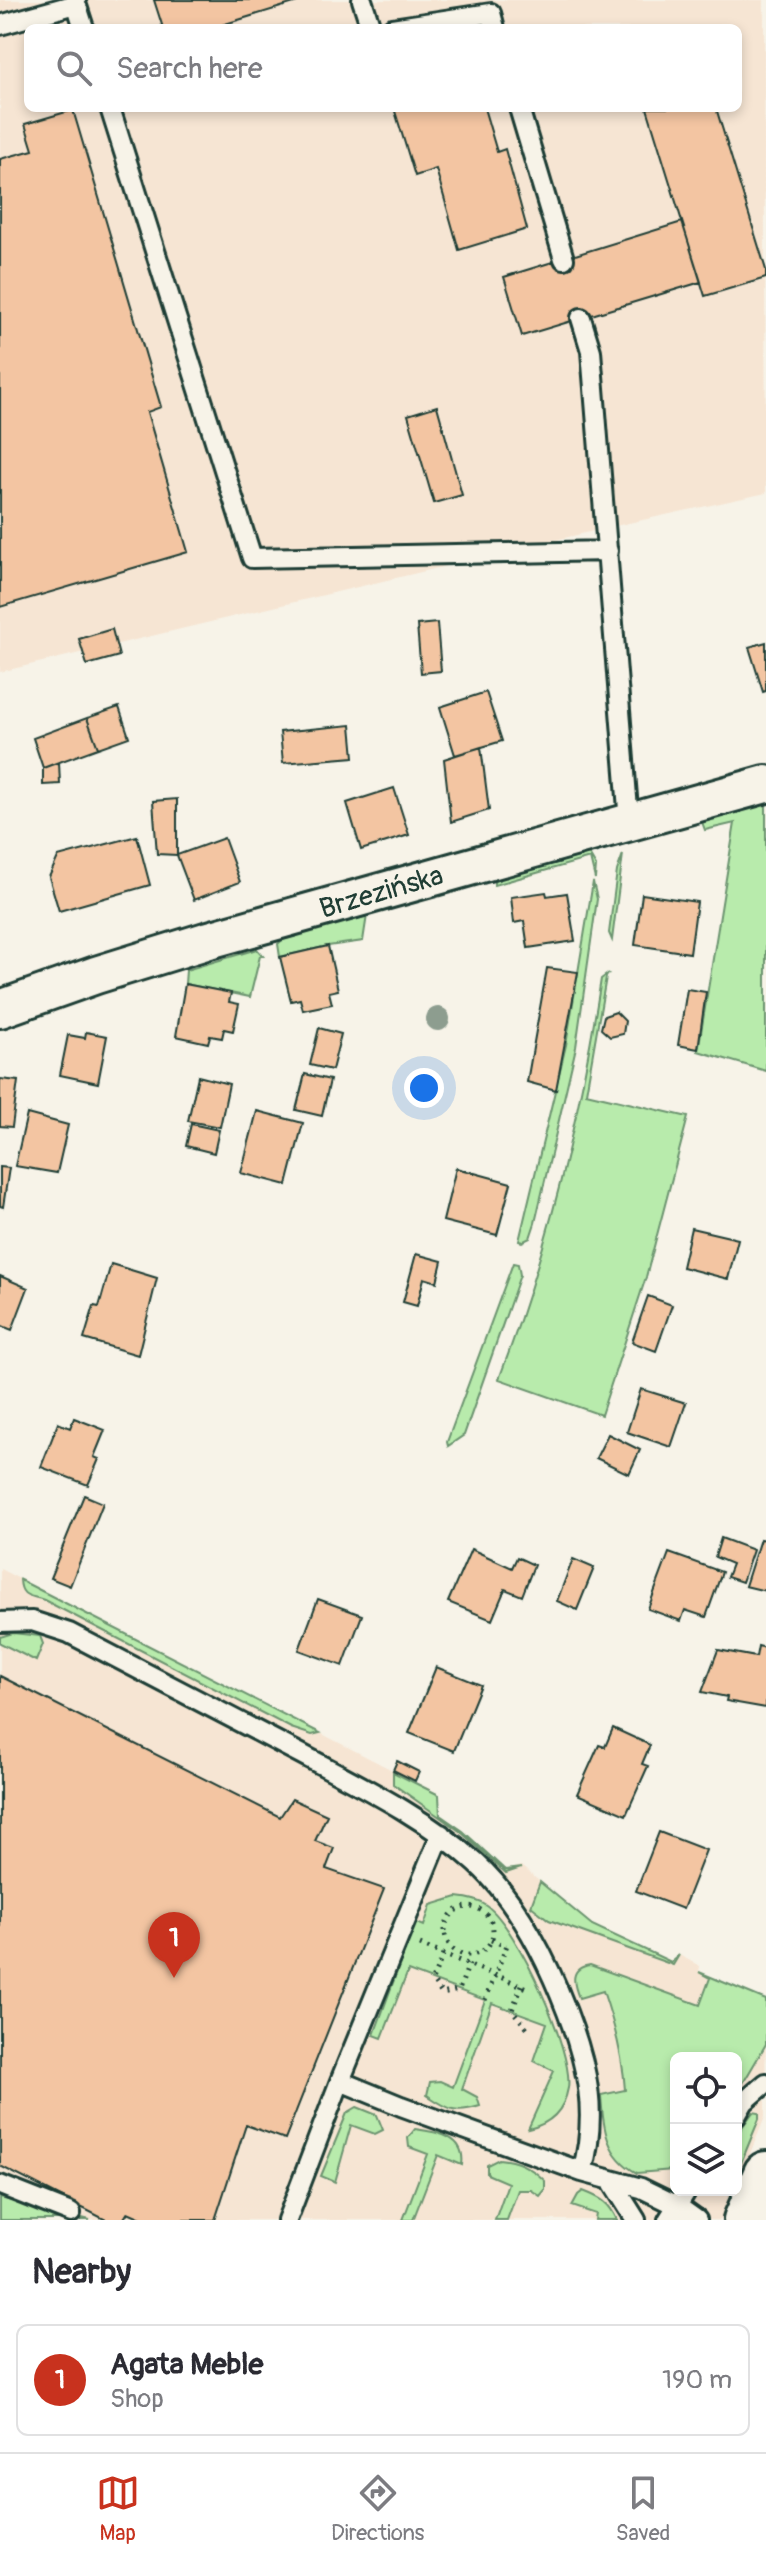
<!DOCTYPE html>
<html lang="en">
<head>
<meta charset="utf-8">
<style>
	:root { --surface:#fff; --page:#f2f2f3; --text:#2b2b33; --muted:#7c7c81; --line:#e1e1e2; --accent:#c8321e }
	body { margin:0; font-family:Pangolin,sans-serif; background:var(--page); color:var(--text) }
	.controls { position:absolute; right:24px; bottom:24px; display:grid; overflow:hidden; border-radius:12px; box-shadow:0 4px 12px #0003 }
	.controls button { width:72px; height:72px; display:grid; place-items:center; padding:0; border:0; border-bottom:2px solid var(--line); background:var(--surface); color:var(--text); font:40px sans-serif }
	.you { position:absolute; left:424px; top:1088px; width:28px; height:28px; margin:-20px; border:6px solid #fff; border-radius:50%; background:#1a73e8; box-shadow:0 0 0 12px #1a73e833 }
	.badge { display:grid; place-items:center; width:52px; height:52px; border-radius:50%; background:var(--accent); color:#fff; font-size:26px; font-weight:700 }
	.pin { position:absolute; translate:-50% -66px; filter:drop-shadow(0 2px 4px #0008) }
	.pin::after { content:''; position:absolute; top:42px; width:28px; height:24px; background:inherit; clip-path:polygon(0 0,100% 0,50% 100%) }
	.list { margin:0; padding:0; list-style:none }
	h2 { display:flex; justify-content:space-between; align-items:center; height:104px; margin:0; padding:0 32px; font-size:34px }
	h2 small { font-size:26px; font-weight:400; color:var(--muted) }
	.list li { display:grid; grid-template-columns:52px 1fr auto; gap:24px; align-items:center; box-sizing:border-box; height:112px; margin:0 16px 16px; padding:0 16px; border:2px solid var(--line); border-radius:12px }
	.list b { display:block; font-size:30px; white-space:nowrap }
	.list p { margin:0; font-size:26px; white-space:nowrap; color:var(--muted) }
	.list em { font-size:26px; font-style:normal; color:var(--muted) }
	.icon { flex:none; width:44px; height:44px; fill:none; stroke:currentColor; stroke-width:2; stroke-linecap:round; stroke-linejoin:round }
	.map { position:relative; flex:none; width:766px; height:2220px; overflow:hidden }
	.search { position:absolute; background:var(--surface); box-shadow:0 4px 12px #0003; left:24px; right:24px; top:24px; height:88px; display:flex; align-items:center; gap:20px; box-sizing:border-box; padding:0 28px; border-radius:12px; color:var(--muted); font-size:30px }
	.sheet { height:232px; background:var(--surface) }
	nav { display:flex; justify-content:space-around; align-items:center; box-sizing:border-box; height:112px; border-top:2px solid var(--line); background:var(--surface); font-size:22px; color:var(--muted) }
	nav a { display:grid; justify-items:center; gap:4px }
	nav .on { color:var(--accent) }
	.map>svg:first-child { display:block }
	.built { fill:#f6e5d3; fill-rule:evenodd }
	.green { fill:#b8ebac; stroke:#6c9470; stroke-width:2 }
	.building { fill:#f3c5a2; stroke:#1f3d34; stroke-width:2 }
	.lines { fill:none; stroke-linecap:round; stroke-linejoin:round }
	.service-casing { stroke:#1f3d34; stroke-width:24 }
	.minor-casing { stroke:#1f3d34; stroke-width:42 }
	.secondary-casing { stroke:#1f3d34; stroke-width:50 }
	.path { stroke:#1f3d34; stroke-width:5; stroke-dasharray:2 6; stroke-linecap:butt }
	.service { stroke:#f7f3e8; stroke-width:18 }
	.minor { stroke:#f7f3e8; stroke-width:36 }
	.secondary { stroke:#f7f3e8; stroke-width:44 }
	.tree { fill:#8d9d8f }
	.labels { text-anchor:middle; stroke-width:7; stroke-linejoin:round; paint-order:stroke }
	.street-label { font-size:28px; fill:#1f3d34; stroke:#f7f3e8 }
</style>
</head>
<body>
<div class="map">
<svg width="766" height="2220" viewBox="0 0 766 2220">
	<rect width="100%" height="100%" fill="#f7f3e8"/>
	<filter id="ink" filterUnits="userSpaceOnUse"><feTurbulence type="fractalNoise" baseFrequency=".0125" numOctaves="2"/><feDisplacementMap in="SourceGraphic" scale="16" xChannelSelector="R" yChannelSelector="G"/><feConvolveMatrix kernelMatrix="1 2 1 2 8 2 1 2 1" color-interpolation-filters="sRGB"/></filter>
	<g filter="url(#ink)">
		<path class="built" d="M0,0H764L766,493L606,528L0,672ZM28,28H738V108H28Z
			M0,1569L439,1794L440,1815L463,1831L505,1870L521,1866L592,1925L671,1962L679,1955L700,1966L699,1972L766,2000L765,2117L736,2188V2058H676V2190H735L721,2220H0Z"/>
		<path class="green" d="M766,804V1071L698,1051L735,823L705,830L702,822Z
			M589,854L596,866L595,879L590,858L494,885V881L503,877Z
			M623,854L612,940L609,933L617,871Z
			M593,882L597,899L576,1047L535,1223L530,1238L522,1242L519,1241L566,1045Z
			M367,915L363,941L328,946L280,957L278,944L282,940Z
			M257,949L263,956H260L250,997L185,984L186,970Z
			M609,973L606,977L586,1093L688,1117L646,1277L601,1415L499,1379C548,1250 580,1116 601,979Z
			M513,1263L518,1264L520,1275L464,1435L448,1446L447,1442Z
			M20,1580L320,1733L312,1735L291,1728L44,1600C30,1595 21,1598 20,1580Z
			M13,1633L40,1636L43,1644L36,1661L0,1643V1637Z
			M393,1772L439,1795L440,1815L463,1831L505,1870L521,1868L506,1873L461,1832L393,1784Z
			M540,1882L592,1925L671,1962L679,1955L673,1965L549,1920L531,1906Z
			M457,1897C467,1898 479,1900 487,1906C517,1927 574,2052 568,2088C564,2111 550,2124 528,2129L554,2071L534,2061L547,2023L492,2003L462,2089L477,2097L480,2106C454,2114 448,2109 427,2095L430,2082L440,2081L453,2087L485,2000L408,1971L382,2038L374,2035L415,1922L424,1926L431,1905Z
			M590,1965L700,2005L710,1978L699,1972L766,2000V2044L736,2095V2058H676V2169L673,2170L637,2173C606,2156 603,2128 601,2095L625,2090C623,2056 614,2023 603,1991L579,1998C573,1983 569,1968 590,1965Z
			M357,2107L377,2115L383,2130L375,2134L351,2125L335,2182L321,2176L347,2113Z
			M753,2112L759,2113V2119L736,2175V2136Z
			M415,2129C439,2132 466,2137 462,2165L438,2155L413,2220H403L428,2154L409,2147L408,2138Z
			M499,2159C517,2160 532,2168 545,2181V2190L540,2196L531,2190H518L507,2220H495L508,2183L487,2174V2165Z
			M583,2191C601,2198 609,2202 617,2220H595L596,2214L572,2206L578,2195Z
			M0,2198L90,2220H0Z"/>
		<path class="building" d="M154,0H304L212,28H163Z
			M394,108H484L497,152L505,149L527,229L459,250L436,169L415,176Z
			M647,108H716L766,270V278L705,296Z
			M73,110L161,407L147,412L188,552L0,607V159L33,150L25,124Z
			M682,222L701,282L522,336L504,277Z
			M437,406L462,495L434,503L408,415Z
			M437,623L441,671L421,673L417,625Z
			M112,629L119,656L87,665L79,639Z
			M766,642V691L763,692L749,647Z
			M486,692L502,741L455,755L440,707Z
			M119,707L129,737L98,748L87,718Z
			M87,718L98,748L43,768L33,738Z
			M351,725L354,757L283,763L280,732Z
			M481,747L489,810L451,822L444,759Z
			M59,762L60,784L43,785V768Z
			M394,788L409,835L361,850L347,803Z
			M177,799V855L157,854L153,801Z
			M137,836L150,885L59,911L49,877L58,857Z
			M224,838L240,882L194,900L177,855Z
			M546,892L547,896L567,893L575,941L528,948L524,921L514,923L511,897Z
			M642,894L697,902L690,953L635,945Z
			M328,946L338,990L329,992L332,1004L303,1010L300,999L291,1001L280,957Z
			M547,968L578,972L556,1090L527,1082Z
			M185,984L231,993L229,1002L239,1004L233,1031L224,1029L222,1038L210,1036L208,1043L176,1036Z
			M687,989L706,992L698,1049L678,1045Z
			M616,1012L625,1021L623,1034L610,1037L601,1029L604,1016Z
			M319,1028L341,1034L332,1070L310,1065Z
			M86,1032L107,1036L98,1083L60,1075L68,1035L85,1038Z
			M305,1074L330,1080L322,1116L296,1110Z
			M198,1076L229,1084L220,1127L188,1121Z
			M0,1079L18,1081L12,1127L0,1126Z
			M257,1111L303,1123L287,1185L241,1173Z
			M27,1114L68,1125L57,1173L15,1166Z
			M191,1124L219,1130L214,1153L186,1146Z
			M0,1167L9,1168L3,1207L0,1206Z
			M456,1168L511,1183L497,1235L443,1221Z
			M691,1228L738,1239L728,1279L682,1267Z
			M416,1254L442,1261L437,1282L424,1278L417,1306L403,1302Z
			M111,1264L157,1278L138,1355L84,1339L94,1306L99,1307Z
			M0,1276L28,1288L12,1330L0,1325Z
			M648,1296L672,1305L656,1351L632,1342Z
			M641,1389L686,1403L671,1447L627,1432Z
			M74,1418L105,1430L94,1457L99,1459L88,1485L41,1467L58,1423L70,1428Z
			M608,1434L640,1450L629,1474L596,1458Z
			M84,1495L103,1503L70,1586L50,1578Z
			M721,1538L753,1550L742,1582L727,1577L732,1564L715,1557Z
			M760,1539L766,1540V1591L745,1586Z
			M471,1549L512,1568L517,1557L534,1565L522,1596L505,1589L492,1620L448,1602Z
			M669,1553L722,1572L706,1617L685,1610L681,1621L648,1609Z
			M573,1559L594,1568L577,1610L557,1601Z
			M318,1599L362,1615L343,1666L299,1650Z
			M758,1646L766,1648V1708L726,1701L727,1697L702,1692L718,1650L756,1657Z
			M436,1667L481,1685L454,1751L409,1733Z
			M0,1676L280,1817L292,1799L327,1815L315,1841L334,1848L326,1869L384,1889L285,2139L246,2125L215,2220H146L128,2212L123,2220H106L0,2166Z
			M613,1728L650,1745L642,1764L648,1766L626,1815L577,1794L599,1745L605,1747Z
			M397,1761L419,1772L415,1781L393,1770Z
			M659,1832L706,1850L683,1909L636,1891Z"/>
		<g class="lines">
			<g class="service-casing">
				<path id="service" d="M75,0L84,28
					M362,0L371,28
					M0,25L76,4
					M392,28L491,13L495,28
					M110,108L252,558L608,551
					M519,108L564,259
					M581,318L591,351L629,822
					M0,1622L32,1621L69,1633C146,1673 223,1714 301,1754C361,1786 425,1817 476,1863C518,1901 547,1960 567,2012C588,2067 598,2115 582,2172
					M340,2081L441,1834
					M736,2116L744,2102L766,2083
					M612,2182L636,2220
					M0,2185L71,2213
					M287,2220L340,2081L401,2106L582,2172L641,2188L676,2205L697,2220
					M668,2220L687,2190"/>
			</g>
			<g class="minor-casing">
				<path id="minor" d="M0,1009L96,975L209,940L766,784"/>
			</g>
			<g class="secondary-casing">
				<path id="secondary" d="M746,2220L766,2174"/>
			</g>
			<path class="path" d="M445 1931a24 24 0 1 1 48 0a24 24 0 1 1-48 0Z
				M491,1940L506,1946
				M420,1945L530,1989
				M443,1955L432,1980L442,1994L459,1990L469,1964
				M522,1985L512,2010L527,2028
				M485,2000L507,1945"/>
			<use href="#service" class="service"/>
			<use href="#minor" class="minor"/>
			<use href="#secondary" class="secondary"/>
		</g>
		<circle class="tree" cx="438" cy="1019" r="12"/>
	</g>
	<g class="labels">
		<g class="street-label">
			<text transform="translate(381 891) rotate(-16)" y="10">Brzezińska</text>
		</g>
	</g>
</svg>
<div class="controls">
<button><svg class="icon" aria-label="locate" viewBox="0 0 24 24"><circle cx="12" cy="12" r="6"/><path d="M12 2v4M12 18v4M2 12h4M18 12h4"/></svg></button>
<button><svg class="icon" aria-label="layers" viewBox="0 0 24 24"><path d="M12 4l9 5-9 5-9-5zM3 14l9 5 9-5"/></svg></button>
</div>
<div class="you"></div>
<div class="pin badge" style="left:174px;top:1978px">1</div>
<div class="search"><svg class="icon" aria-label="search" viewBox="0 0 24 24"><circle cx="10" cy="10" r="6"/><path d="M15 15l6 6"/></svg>Search here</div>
</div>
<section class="sheet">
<h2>Nearby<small></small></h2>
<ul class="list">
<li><span class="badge">1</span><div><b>Agata Meble</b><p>Shop</p></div><em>190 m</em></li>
</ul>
</section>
<nav>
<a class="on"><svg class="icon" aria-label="map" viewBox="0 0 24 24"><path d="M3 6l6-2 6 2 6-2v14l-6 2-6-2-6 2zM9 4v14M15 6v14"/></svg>Map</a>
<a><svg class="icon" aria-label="directions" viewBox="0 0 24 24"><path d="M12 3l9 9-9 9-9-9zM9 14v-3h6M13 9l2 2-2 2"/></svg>Directions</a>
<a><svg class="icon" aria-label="saved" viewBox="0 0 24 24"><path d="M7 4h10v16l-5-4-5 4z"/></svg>Saved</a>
</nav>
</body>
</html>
